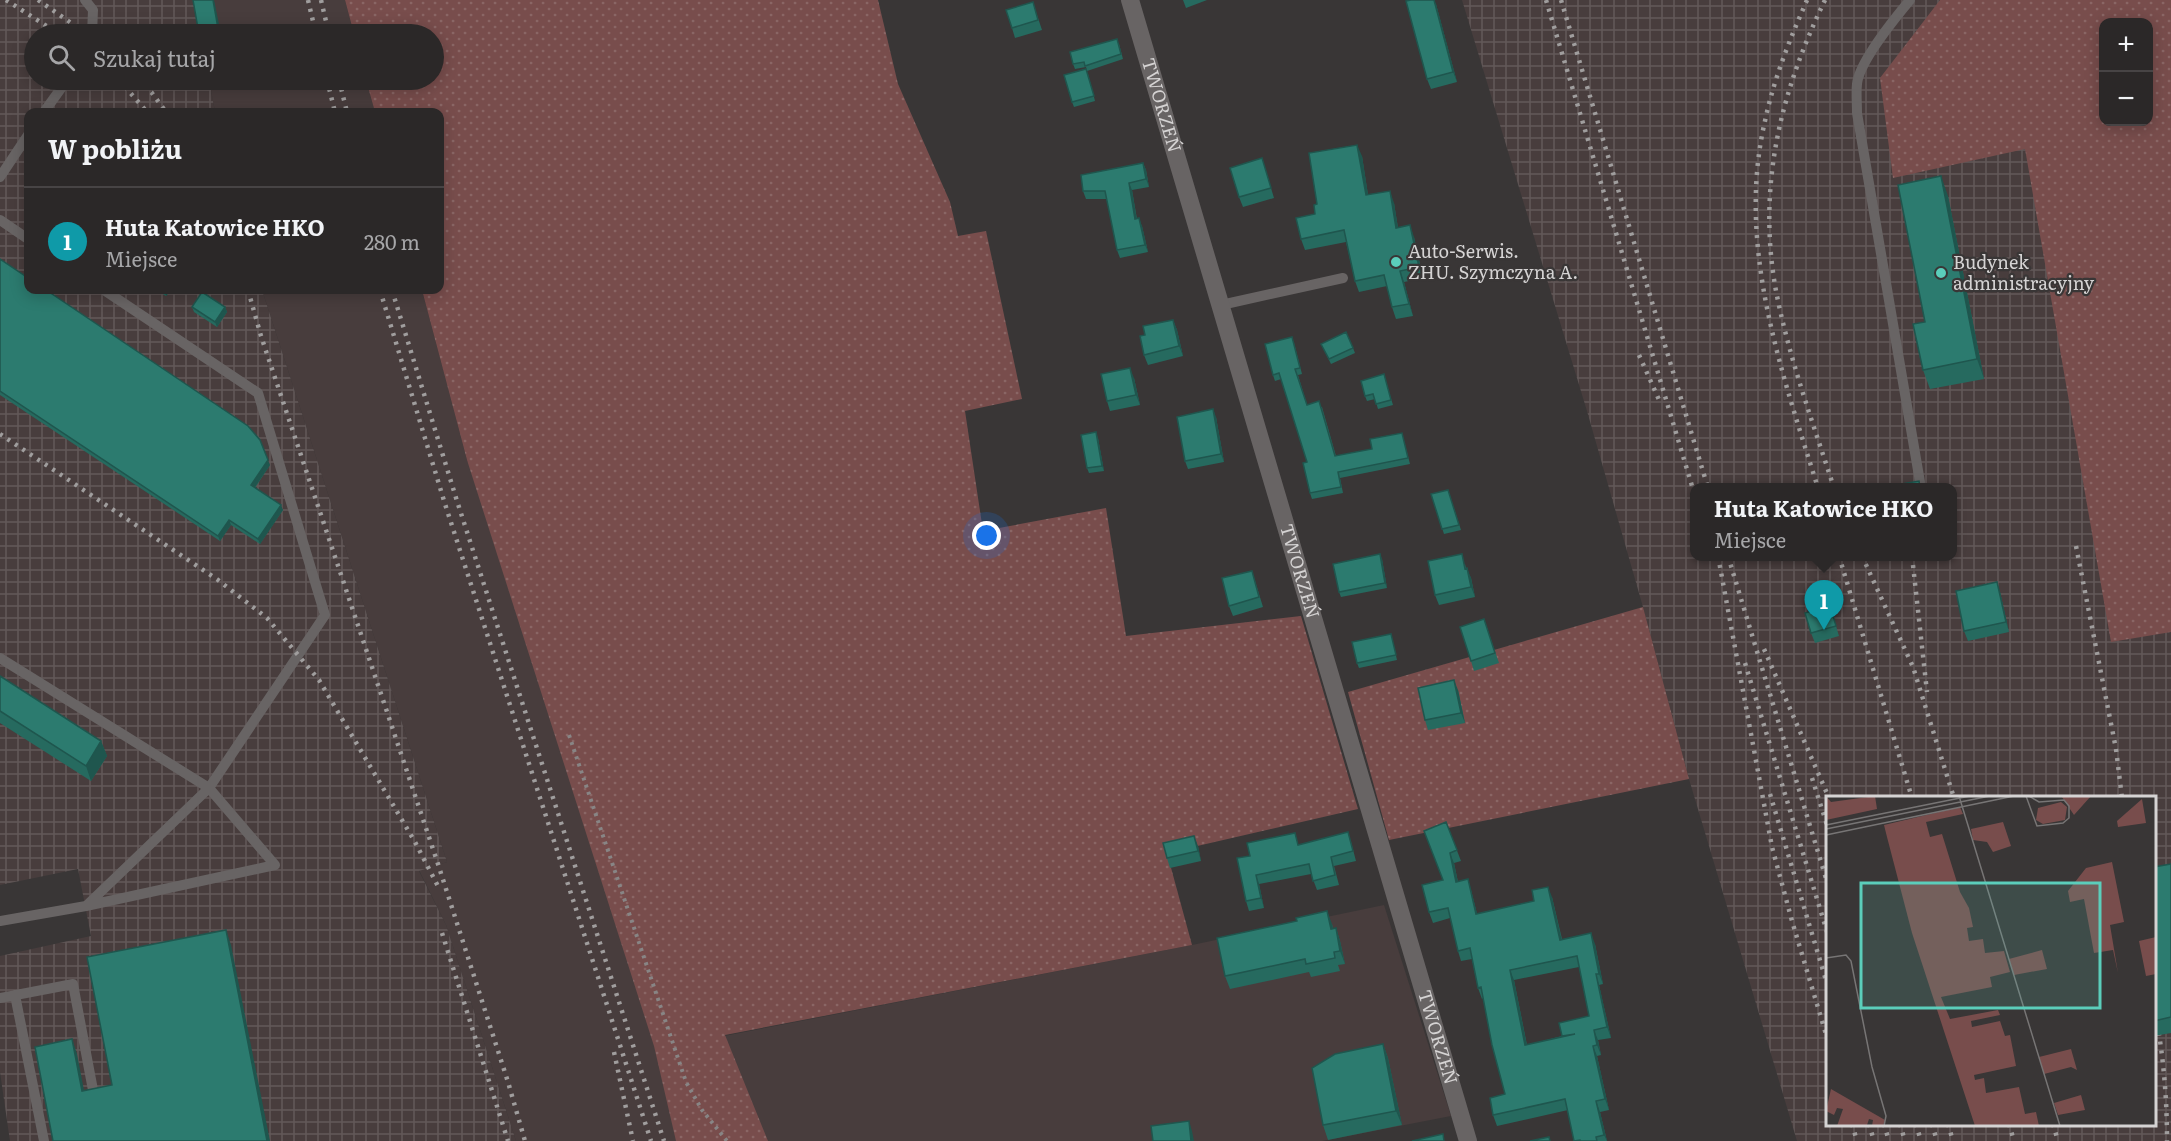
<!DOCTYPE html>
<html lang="pl">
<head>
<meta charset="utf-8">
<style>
	:root { --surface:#2b2828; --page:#333030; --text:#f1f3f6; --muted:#a6a6a8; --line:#474445; --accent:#5bcebb }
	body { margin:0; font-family:Literata,serif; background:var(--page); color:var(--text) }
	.controls { position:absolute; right:18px; top:18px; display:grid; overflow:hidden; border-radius:12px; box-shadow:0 3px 15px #0003 }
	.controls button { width:54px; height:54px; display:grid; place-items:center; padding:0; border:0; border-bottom:2px solid var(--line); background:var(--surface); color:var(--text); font:30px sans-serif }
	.you { position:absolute; left:987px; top:536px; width:21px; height:21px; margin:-15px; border:4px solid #fff; border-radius:50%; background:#1a73e8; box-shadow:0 0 0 9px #1a73e833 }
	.badge { display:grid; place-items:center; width:39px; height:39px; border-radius:50%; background:var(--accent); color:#fff; font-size:20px; font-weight:700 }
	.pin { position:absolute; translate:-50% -50px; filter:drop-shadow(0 2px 3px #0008) }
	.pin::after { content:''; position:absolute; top:32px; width:21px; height:18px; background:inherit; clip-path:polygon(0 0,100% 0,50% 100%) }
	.popup { position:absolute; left:1690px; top:483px; width:267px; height:78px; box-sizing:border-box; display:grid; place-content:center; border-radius:12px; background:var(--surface); filter:drop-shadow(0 2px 4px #0005); font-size:20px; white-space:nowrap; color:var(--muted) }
	.popup b { font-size:22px; color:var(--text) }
	.popup::after { content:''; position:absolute; left:50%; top:100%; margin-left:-12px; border:12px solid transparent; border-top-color:var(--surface) }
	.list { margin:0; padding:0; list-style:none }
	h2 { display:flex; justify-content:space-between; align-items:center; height:78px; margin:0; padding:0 24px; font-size:26px }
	h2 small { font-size:20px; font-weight:400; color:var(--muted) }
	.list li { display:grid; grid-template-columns:39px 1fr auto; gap:18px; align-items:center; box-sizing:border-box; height:108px; padding:0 24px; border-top:2px solid var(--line) }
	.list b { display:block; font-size:22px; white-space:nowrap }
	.list p { margin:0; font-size:20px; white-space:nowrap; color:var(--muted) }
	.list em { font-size:20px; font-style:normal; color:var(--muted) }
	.icon { flex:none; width:33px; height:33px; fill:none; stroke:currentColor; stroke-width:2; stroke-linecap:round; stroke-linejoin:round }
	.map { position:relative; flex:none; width:2171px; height:1141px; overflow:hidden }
	.search { position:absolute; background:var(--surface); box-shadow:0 3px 15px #0003; left:24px; top:24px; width:420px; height:66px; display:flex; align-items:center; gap:15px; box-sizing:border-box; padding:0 21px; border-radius:33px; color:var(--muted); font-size:22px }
	.panel { position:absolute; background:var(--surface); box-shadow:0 3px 15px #0003; left:24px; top:108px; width:420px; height:186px; border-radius:12px }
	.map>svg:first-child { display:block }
	.built { fill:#483d3d }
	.industrial { fill:url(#industrial-grid); fill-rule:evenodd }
	.grass { fill:url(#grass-dots); fill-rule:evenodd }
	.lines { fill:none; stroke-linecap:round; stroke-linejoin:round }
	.path { stroke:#888585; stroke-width:4; stroke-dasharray:3 4.5; stroke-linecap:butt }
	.lane { stroke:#686464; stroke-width:10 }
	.street { stroke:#686464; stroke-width:18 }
	.rail { stroke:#a09e9e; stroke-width:4.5; stroke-dasharray:3 6; stroke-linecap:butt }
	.wall { fill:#266a5f; fill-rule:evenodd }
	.shaded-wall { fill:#1f564e }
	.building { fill:#2c7b6f; stroke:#1f564e; stroke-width:1.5; fill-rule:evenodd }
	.poi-dot { fill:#5bcebb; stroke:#393636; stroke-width:2 }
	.labels { text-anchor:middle; stroke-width:4.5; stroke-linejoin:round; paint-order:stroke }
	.street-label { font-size:18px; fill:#d5d3d3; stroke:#393636 }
	.poi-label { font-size:18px; fill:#d5d3d3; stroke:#393636; text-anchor:start }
	.inset-road { fill:none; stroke:#777575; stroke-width:1.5 }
	.view { fill:#5bcebb; fill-opacity:0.15; stroke:#5bcebb; stroke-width:3 }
	.inset-edge { fill:none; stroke:#d5d3d3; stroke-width:3 }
</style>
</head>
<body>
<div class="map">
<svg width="2171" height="1141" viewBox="0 0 2171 1141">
	<defs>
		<pattern id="industrial-grid" width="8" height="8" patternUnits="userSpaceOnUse" patternTransform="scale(1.5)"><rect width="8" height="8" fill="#483d3d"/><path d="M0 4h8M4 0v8" fill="none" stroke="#625858"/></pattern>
		<pattern id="grass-dots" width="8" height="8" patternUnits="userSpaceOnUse" patternTransform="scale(1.5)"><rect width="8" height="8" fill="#784d4c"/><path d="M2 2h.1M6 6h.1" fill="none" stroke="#8a6665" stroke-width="1.8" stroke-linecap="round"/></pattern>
	</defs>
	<rect width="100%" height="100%" fill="#393636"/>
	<path class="built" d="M212,0H345L354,34H209Z
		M209,80H366L375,112H215Z
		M262,290H422L467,460L724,1036L1192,945L1384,905L1451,1116L1322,1141H516L446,925L419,870L447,862Z"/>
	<path class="industrial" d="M0,0H194L201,34H34V80H209L215,112H28V290H262L447,862L419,871L446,925L516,1141H10L0,1072V956L91,936L78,869L0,885Z
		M1462,0H2171V1141H1797L1689,779L1643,607L1587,411ZM2104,22H2148V122H2104ZM1695,488H1953V556H1695ZM1828,798H2154V1124H1828Z"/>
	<path class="grass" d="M345,0H878L898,84L950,202L958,236L986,231L1022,399L965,411L983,531L1106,508L1126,636L1301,616L1358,809L1167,853L1192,945L725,1035L768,1141H676L654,1046L467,460L422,290H440V112H375L366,80H434V34H354Z
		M1940,0H2171V632L2111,642L2025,149L1893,178L1880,78ZM2104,22H2148V122H2104Z
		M1643,607L1689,779L1389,840L1348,692Z"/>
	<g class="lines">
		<path class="path" d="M569,735L686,1082L702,1110L727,1141"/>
		<path class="lane" d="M85,0L93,10L92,34
			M1910,0C1895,18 1859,62 1857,84C1856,93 1857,103 1857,113L1920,482
			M44,112L67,80
			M0,177L28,135
			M0,220L28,239
			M1221,305L1343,278
			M0,658L209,788L275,865L86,906L0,921
			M86,906L209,788L325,615L258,393L104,290
			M15,995L44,1141
			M0,998L73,984L93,1090"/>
		<path class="street" id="s1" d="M1130,0L1468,1141"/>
		<path class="rail" d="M6,0L59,34
			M38,0L87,34
			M308,0L316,34
			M321,0L329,34
			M1546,0L1695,496
			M1561,0L1708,488
			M1807,0C1790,39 1774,78 1765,121C1736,245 1781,370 1818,488
			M1825,0C1780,93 1757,188 1776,291C1789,358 1813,423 1834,488
			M119,80L147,112
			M138,80L152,93L166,112
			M327,80L335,112
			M339,80L347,112
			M248,290L261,336L438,864L508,1082L525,1141
			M380,290L445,504L651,1141
			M392,290L457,501L664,1141
			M1639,355L1660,402
			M0,434L218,580L267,618L319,680L415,842L440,890
			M2076,546L2116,749L2122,798
			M1718,556L1772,847L1792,921L1828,1041
			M1728,556L1828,885
			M1839,556L1912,798
			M1862,556L1913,667L1954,798
			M1912,556L1927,692
			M1764,649L1829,798
			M1745,663L1828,935
			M1812,778L1828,828
			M1770,794L1828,987
			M442,933L508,1141
			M2154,1006C2163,1051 2167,1095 2167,1141
			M614,1052L633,1141
			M1852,1124L1857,1141
			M1869,1124L1874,1141
			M1884,1124L1889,1141
			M1900,1124L1905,1141
			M1916,1124L1921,1141
			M1932,1124L1937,1141
			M1948,1124L1953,1141
			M2009,1124L2014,1141
			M2053,1124L2058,1141"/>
	</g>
	<path class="wall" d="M1183,0H1207L1186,8Z
		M1436,4L1457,82L1431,89L1427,79Z
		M1036,12L1042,30L1015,38L1012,28Z
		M1119,44L1123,59L1087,71L1086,67L1075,69L1073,64Z
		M1088,74L1095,101L1074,107L1072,102Z
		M1362,156L1368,195L1394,203L1398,228L1414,237L1423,278L1404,282L1413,316L1396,319L1392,307L1387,286L1359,292L1355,281L1346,242L1305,250L1301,239L1315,214L1317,204Z
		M1262,158L1274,198L1243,207L1239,197Z
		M1143,163L1146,170L1149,187L1132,190L1137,219L1142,226L1148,252L1120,258L1117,250L1107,199H1086L1083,191Z
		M1948,196L1984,379L1930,389L1923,370L1925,322Z
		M0,259L270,465L255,488L283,510L260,544L231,525L220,541L0,395Z
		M157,290H171L166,296Z
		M192,307H225L227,312L217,327L194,312Z
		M1173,320L1177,330L1183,356L1148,365L1144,355L1145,335Z
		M1294,343L1302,374L1298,375L1307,405L1322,407L1336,456L1372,449L1402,433L1410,464L1340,478L1343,493L1312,499L1310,493L1307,462L1281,379L1275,381L1273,375Z
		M1321,344L1353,348L1355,353L1331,364Z
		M1134,378L1140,405L1110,411L1107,401Z
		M1385,379L1393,405L1378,409L1375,399L1367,401L1365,396Z
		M1216,417L1224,462L1188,469L1185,461Z
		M1098,438L1104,471L1089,473L1087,468Z
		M1448,490L1461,530L1444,534L1431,494Z
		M1382,559L1387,588L1341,597L1339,592Z
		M1465,564L1466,568L1471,578L1475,597L1439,605L1435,595Z
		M1252,571L1263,607L1233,616L1229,606Z
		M2000,592L2009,632L1968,641L1964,631Z
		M1830,606L1839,636L1815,643L1811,633Z
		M1484,619L1499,663L1474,671L1471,661Z
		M1392,639L1397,660L1359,668L1357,663Z
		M0,676L101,741L107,756L91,781L0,723Z
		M1458,690L1465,723L1428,730L1425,720Z
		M1446,822L1461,861L1454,863L1458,882L1471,890L1477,914L1552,897L1562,939L1595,944L1603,984L1599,985L1611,1038L1598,1040L1601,1055L1597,1056L1609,1110L1600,1112L1607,1141H1574L1568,1110L1497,1126L1493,1115L1505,1094L1483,998L1482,999L1478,988L1472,959L1461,961L1458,951L1450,918L1433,923L1429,912L1442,880ZM1579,967L1589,1016L1562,1036L1527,1045L1514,980Z
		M1351,842L1356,861L1334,866L1339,885L1317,890L1311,874L1259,884L1264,908L1249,911L1246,901L1250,856L1299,845Z
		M1198,846L1201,861L1170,868L1167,858Z
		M2171,864V1033L2154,1036V867Z
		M1332,924L1333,928H1336L1340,941L1345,964L1338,965L1340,971L1311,977L1309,972L1230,989L1225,976Z
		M1383,1044L1388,1058L1402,1125L1328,1140L1323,1125Z"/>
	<path class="shaded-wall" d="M213,0H214L221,34H219Z
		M1434,0L1436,4L1457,82L1453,72Z
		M1357,145L1362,156L1370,207L1366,195Z
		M1143,163L1146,170L1149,187L1146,179Z
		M1941,176L1948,196L1984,379L1977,359Z
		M1129,183L1132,190L1138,227L1135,219Z
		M1390,191L1394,203L1400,240L1396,228Z
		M1139,218L1142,226L1148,252L1145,245Z
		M1410,225L1414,237L1423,278L1419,267Z
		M1400,271L1404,282L1413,316L1409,304Z
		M165,290H171L166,296L165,291Z
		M225,307L227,312L217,327L215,322Z
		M1173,320L1177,330L1183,356L1179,346Z
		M1130,368L1134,378L1140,405L1136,395Z
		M1213,409L1216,417L1224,462L1221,454Z
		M1096,432L1098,438L1104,471L1102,466Z
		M268,460L270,465L253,490L251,485Z
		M281,505L283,510L260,544L258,539Z
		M229,520L231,525L220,541L218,536Z
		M1380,554L1382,559L1387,588L1385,583Z
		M1467,568L1471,578L1475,597L1471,587Z
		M1997,582L2000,592L2009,632L2006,622Z
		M1454,680L1458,690L1465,723L1461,713Z
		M101,741L107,756L91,781L86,766Z
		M1194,836L1198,846L1201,861L1198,851Z
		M1450,853L1454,863L1460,892L1456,882Z
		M1256,875L1259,884L1264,908L1261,898Z
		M1468,879L1471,890L1480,925L1476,914Z
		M1548,887L1552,897L1564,950L1560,940Z
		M1327,911L1332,924L1336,942L1331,929Z
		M1336,928L1340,941L1345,964L1340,951Z
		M226,930L231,945L270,1141H267Z
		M1591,933L1595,944L1603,984L1599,974Z
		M1510,970L1514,980L1529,1056L1525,1045Z
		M1596,974L1599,985L1611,1038L1607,1027Z
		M1594,1030L1598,1040L1601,1055L1597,1045Z
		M72,1039L77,1054L87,1106L82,1091Z
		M1383,1044L1388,1058L1402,1125L1396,1111Z
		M1593,1046L1597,1056L1609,1110L1605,1099Z
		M1596,1101L1600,1112L1607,1141L1604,1135Z
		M1189,1121L1192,1131L1194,1141H1191Z"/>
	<path class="building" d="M193,0H213L219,34H199Z
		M1411,0H1434L1453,72L1427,79L1406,1Z
		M1033,2L1038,20L1012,28L1006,10Z
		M1117,39L1121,54L1085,66L1084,62L1073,64L1070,52Z
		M1086,69L1094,96L1072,102L1064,75Z
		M1357,145L1366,195L1390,191L1396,228L1410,225L1419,267L1400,271L1409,304L1392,307L1384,275L1355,281L1344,230L1301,239L1296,218L1315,214L1314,205L1317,204L1309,153Z
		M1262,158L1271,188L1239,197L1230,168Z
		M1143,163L1146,179L1129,183L1135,219L1139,218L1145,245L1117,250L1105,191H1083L1081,175Z
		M1941,176L1977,359L1923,370L1913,324L1925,322L1898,185Z
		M0,259L28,278V290H46L248,426L260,440L268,460L251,485L281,505L258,539L229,520L218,536L0,391Z
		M202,292L225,307L215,322L192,307Z
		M1173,320L1179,346L1144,355L1140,336L1145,335L1143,326Z
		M1346,332L1353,348L1329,359L1321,344Z
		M1292,337L1300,368L1295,369L1307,405L1319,401L1335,456L1372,449L1370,439L1402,433L1408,458L1338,472L1341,487L1310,493L1303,463L1307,462L1279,373L1273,375L1265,344Z
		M1130,368L1136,395L1107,401L1101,374Z
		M1384,374L1391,400L1376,404L1373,394L1365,396L1361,381Z
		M1213,409L1221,454L1185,461L1177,417Z
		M1096,432L1102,466L1087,468L1081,435Z
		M1919,481L1920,488H1890V486Z
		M1448,490L1459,525L1442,529L1431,494Z
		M1380,554L1385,583L1339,592L1333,564Z
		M1462,554L1465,569L1467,568L1471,587L1435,595L1428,561Z
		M1252,571L1259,597L1229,606L1222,578Z
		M1997,582L2006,622L1964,631L1956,591Z
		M1830,606L1836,626L1811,633L1805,613Z
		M1484,619L1495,653L1471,661L1460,627Z
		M1391,634L1396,655L1357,663L1352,642Z
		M0,676L101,741L86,766L0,711Z
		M1454,680L1461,713L1425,720L1418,688Z
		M1446,822L1457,850L1450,853L1456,882L1468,879L1476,914L1534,901L1532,890L1548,887L1560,940L1591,933L1599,974H1596L1607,1027L1594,1030L1597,1045L1593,1046L1605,1099L1596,1101L1604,1135L1596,1137L1597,1141H1581L1580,1140L1574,1141L1565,1099L1493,1115L1490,1098L1505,1094L1492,1045L1481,987L1478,988L1470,948L1458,951L1448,908L1429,912L1422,885L1443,880L1424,831ZM1577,956L1589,1016L1559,1023L1562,1036L1575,1034L1525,1045L1510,970Z
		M1348,832L1353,851L1331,857L1335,875L1313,881L1309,864L1256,875L1261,898L1246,901L1237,858L1250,856L1247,843L1295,833L1298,845Z
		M1194,836L1198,851L1167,858L1163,843Z
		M2171,864V1017L2154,1021V867Z
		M1327,911L1331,929L1336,928L1340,951L1334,952L1335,958L1306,964L1305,959L1225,976L1217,938L1297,921L1296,918Z
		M226,930L267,1141H53L35,1047L72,1039L82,1091L112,1085L87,957Z
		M1383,1044L1396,1111L1323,1125L1312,1068L1335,1054Z
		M1189,1121L1191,1141H1153L1151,1126Z
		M1443,1134L1444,1141H1412Z
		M1549,1137L1550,1141H1530Z"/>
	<g class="poi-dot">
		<circle cx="1396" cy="262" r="6"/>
		<circle cx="1941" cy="273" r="6"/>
	</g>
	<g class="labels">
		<g class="street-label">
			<text dy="6" stroke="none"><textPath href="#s1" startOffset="110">TWORZEŃ</textPath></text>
			<text dy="6" stroke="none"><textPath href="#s1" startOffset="596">TWORZEŃ</textPath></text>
			<text dy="6" stroke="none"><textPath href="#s1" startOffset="1082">TWORZEŃ</textPath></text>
		</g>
		<g class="poi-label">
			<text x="1408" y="258">Auto-Serwis.<tspan x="1408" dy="21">ZHU. Szymczyna A.</tspan></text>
			<text x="1953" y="269">Budynek<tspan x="1953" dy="21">administracyjny</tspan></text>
		</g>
	</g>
	<g transform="translate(1826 796)">
		<rect width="330" height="330" fill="#393636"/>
		<path d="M0,0L5,6L49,0L51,13L0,24ZM265,0L248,19L236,1L239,0ZM235,6L241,11L239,24L217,28L210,24L212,12ZM134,11L137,18L100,26L104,41L116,38L134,96L143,112L147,131L141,132L143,145L157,143L159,157L178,155L184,176L164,181L166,191L115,201L124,223L172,214L174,219L145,225L146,231L174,225L179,240L184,239L190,270L148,279L149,284L158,282L160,297L193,291L199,318L210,316L213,330H149L86,137L61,41L58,29ZM177,26L185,50L167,56L161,46L147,44L145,33ZM286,66L298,126L284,129L292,177L287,154L268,157L258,103L244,106L242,95L260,72ZM330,141V178L320,180L313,145ZM216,154L221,173L188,179L183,163ZM245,253L251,274L245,271L218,278L213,261ZM5,293L59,324L57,330H46L47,324L43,323L41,329L11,330L17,313L11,312L8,319L0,315ZM255,299L259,314L232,319L228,307Z" fill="#784d4c"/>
		<path d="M316,3L320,27L292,31L291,25Z" fill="#784d4c"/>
		<path class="inset-road" d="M133,0L234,330M200,0L211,30L237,27L243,22V10L238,4L213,6L203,0M0,29L144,0M0,33L164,0M0,39L188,0M0,162L20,159L25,165L46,271L60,320L58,330"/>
		<path class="view" d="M35,87H274V212H35Z"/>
		<rect width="330" height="330" class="inset-edge"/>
	</g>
</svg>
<div class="controls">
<button>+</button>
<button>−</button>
</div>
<div class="you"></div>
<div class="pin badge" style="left:1824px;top:630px;background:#0f9aa8">1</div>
<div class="popup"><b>Huta Katowice HKO</b>Miejsce</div>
<div class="search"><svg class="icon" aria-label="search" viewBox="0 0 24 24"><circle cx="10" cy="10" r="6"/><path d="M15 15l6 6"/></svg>Szukaj tutaj</div>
<section class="panel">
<h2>W pobliżu<small></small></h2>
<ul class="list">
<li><span class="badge" style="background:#0f9aa8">1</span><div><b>Huta Katowice HKO</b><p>Miejsce</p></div><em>280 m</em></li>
</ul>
</section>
</div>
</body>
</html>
